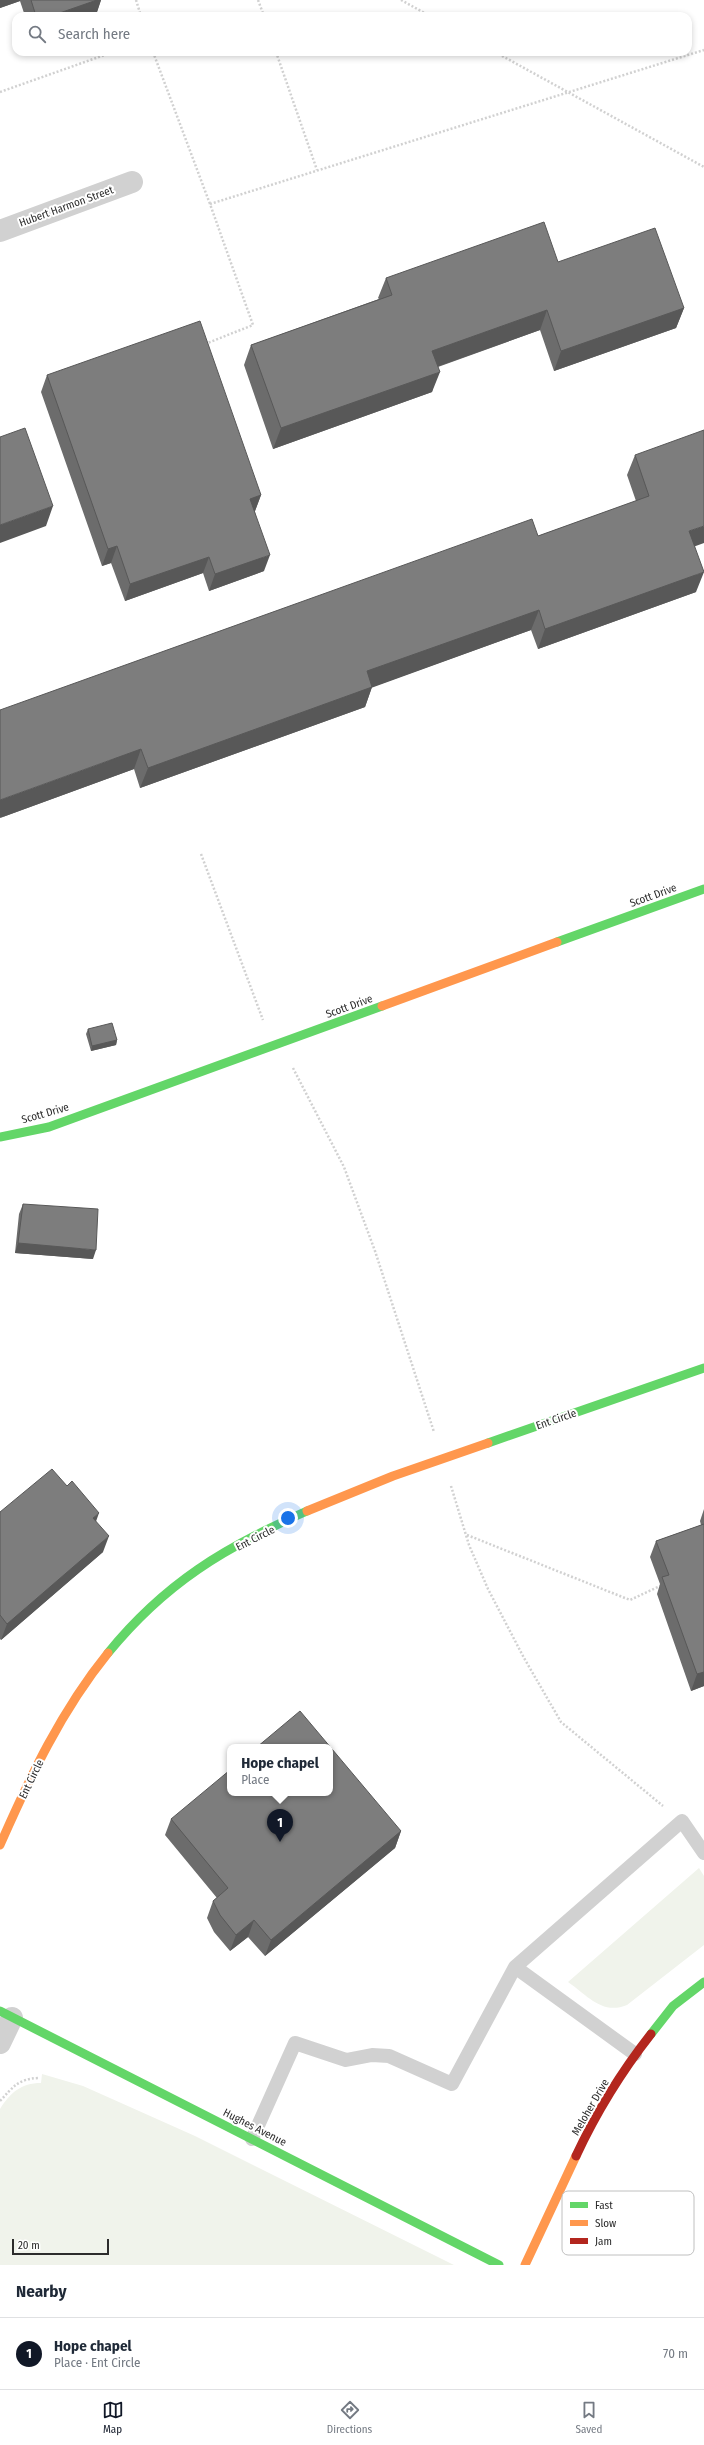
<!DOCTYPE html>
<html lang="en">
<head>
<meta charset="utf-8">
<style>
	:root { --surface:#fff; --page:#f6f6f7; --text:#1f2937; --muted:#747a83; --line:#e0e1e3; --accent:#111827 }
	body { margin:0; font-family:"Fira Sans Condensed",sans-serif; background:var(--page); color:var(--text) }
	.scale { position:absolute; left:12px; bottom:10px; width:97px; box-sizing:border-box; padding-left:4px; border:2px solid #2c2c2c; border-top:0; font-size:11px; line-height:14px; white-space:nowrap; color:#2c2c2c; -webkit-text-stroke:3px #fff; paint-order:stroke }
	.you { position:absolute; left:288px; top:1518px; width:14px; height:14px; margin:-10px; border:3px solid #fff; border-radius:50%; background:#1a73e8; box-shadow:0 0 0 6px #1a73e833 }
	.badge { display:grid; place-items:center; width:26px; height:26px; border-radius:50%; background:var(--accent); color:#fff; font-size:13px; font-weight:700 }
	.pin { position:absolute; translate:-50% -33px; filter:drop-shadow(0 1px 2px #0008) }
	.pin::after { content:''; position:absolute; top:21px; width:14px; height:12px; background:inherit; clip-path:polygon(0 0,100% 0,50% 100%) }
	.popup { position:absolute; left:227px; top:1744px; width:106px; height:52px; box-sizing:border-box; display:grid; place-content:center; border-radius:8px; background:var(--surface); filter:drop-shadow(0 1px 3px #0005); font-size:13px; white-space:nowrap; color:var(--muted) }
	.popup b { font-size:15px; color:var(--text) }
	.popup::after { content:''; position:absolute; left:50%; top:100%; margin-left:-8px; border:8px solid transparent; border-top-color:var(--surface) }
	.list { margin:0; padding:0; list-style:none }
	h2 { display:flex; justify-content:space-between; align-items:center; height:52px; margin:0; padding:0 16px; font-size:17px }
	h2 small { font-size:13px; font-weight:400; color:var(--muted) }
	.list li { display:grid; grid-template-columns:26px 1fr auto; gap:12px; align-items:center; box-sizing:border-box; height:72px; padding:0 16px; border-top:1px solid var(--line) }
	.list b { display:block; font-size:15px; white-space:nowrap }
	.list p { margin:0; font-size:13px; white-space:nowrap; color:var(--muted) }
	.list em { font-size:13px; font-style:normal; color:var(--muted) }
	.icon { flex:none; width:22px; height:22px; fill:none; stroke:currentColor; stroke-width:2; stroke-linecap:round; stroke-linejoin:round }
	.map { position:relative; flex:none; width:704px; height:2265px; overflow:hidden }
	.search { position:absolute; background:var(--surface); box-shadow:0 2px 6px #0003; left:12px; right:12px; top:12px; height:44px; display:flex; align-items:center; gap:10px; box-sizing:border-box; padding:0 14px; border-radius:12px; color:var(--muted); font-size:15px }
	.sheet { height:124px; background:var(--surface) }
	nav { display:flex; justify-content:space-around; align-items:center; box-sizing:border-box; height:56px; border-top:1px solid var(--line); background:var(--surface); font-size:11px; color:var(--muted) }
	nav a { display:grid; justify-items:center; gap:2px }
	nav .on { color:var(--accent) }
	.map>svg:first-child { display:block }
	.green { fill:#f0f3eb }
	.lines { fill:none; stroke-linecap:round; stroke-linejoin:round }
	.path { stroke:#d1d1d1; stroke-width:2.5; stroke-dasharray:2 2; stroke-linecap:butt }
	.lane { stroke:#d1d1d1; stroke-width:14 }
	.street { stroke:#d1d1d1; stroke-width:22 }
	.fast { stroke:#63d668; stroke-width:9 }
	.slow { stroke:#ff974d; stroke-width:9 }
	.jam { stroke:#b3261e; stroke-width:9 }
	.wall { fill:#6c6c6c }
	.shaded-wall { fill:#585858 }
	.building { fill:#7d7d7d; stroke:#585858 }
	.labels { text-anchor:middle; stroke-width:4; stroke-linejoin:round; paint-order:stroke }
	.street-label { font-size:11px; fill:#2c2c2c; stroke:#fff }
	.key { fill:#fff; stroke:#c0c0c0; stroke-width:1 }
	.key-label { font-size:11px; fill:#2c2c2c }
</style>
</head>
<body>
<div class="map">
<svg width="704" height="2265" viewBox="0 0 704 2265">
	<rect width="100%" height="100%" fill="#fff"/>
	<path class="green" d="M699,1868L704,1876V1945L627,2005C602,2015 588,1996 568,1982Z
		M42,2074L83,2086L195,2136L454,2265H0V2109C10,2093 21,2083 41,2083Z"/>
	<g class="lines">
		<path class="path" d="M136,0L141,16
			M258,0L264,16
			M401,0L430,16
			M153,52L210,204
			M276,52L317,170
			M495,52L704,167
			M0,92L113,52
			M205,344L253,325L210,204L704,50
			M201,854L263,1020
			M293,1068L344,1167L375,1251L434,1432
			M451,1486L469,1545L488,1589L524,1658L561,1722L663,1806
			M467,1535L630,1600L660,1586
			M0,2101C13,2087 18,2079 38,2078"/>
		<path class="lane" d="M515,1967L635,2054
			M252,2139L295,2043L346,2060L372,2055L389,2056L452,2084L515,1967L682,1821L704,1853"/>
		<path class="street" d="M0,231L132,182
			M0,2043L12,2018"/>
		<path class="fast" d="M557,942L704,889
			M0,1137L49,1127L382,1006
			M488,1443L704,1368
			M108,1653C165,1583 225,1547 307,1511
			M0,2011L499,2265
			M651,2034L673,2006L704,1982"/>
		<path class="slow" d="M382,1006L557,942
			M307,1511L393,1476L488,1443
			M0,1845C30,1777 61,1711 108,1653
			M525,2265L576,2156"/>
		<path class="jam" d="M576,2156C596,2113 622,2071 651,2034"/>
	</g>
	<path class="wall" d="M0,0H101L96,15L92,16H25L20,1L0,8Z
		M558,262L684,308L676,328L554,371L540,330L438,367L432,392L273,449L244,365L251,345L379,299L378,298L386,278Z
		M47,375L261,495L255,511V512L264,571L209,591L203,573L125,601L111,563L102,566L41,392Z
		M635,455L695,547L696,592L538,649L531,630L372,687L365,707L140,788L134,769L0,818L538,536L636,501L627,475Z
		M88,1029L117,1040L116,1045L91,1051L86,1034Z
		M23,1204L93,1259L15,1253L19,1214Z
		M704,1509V1686L691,1691L657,1594L660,1584L650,1557L656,1541L701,1525L700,1521Z
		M0,1512L96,1521L103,1552L1,1640L0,1639Z
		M171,1819L401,1831L395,1848L265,1956L248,1937L230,1951L214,1932L207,1918L213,1901L217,1898L165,1835Z"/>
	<path class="shaded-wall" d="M0,0H20V1L0,8Z
		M97,0H101L96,15L92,16H51Z
		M684,308L676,328L554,371L561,351Z
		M547,310L540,330L425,371L432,351Z
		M440,372L432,392L273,449L281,428Z
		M261,495L255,511L244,515L250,499Z
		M53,506L46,526L0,543V525Z
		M704,526V543L682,551L689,531Z
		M117,546L111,563L102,566L108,549Z
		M270,555L264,571L209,591L215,574Z
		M209,557L203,573L125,601L130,584Z
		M704,572L696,592L538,649L545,629Z
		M539,610L531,630L360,692L367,671Z
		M372,687L365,707L140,788L148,768Z
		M141,749L134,769L0,818V800Z
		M117,1040L116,1045L91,1051L92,1046Z
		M18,1243L96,1250L93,1259L15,1253Z
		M99,1513L93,1530V1518Z
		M109,1536L103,1552L1,1640L7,1624Z
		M704,1672V1686L691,1691L697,1674Z
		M401,1831L395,1848L265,1956L271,1940Z
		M254,1920L248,1937L230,1951L236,1935Z"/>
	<path class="building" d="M31,0H97L51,16H36Z
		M544,222L558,262L655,228L684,308L561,351L547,310L432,351L440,372L281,428L251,345L392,295L386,278Z
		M200,321L261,495L250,499L270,555L215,574L209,557L130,584L117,546L108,549L47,375Z
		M25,428L53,506L0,525V437Z
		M704,430V526L689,531L704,572L545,629L539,610L367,671L372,687L148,768L141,749L0,800V710L532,519L538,536L649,496L635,455Z
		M112,1023L117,1040L92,1046L88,1029Z
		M23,1204L98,1209L96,1250L18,1243Z
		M52,1469L67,1486L72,1481L99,1513L93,1518L109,1536L7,1624L0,1615V1512Z
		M704,1524V1672L697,1674L662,1577L669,1575L656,1541Z
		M300,1711L401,1831L271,1940L254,1920L236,1935L220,1915L213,1901L228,1888L171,1819L230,1770V1793H330V1747H257Z"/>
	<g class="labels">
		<g class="street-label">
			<text transform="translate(66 206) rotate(-20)" y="4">Hubert Harmon Street</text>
			<text transform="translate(653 895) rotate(-20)" y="4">Scott Drive</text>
			<text transform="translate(349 1006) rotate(-20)" y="4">Scott Drive</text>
			<text transform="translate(45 1113) rotate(-16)" y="4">Scott Drive</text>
			<text transform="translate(556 1419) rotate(-19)" y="4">Ent Circle</text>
			<text transform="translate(255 1538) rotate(-27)" y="4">Ent Circle</text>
			<text transform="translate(31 1779) rotate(-64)" y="4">Ent Circle</text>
			<text transform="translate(590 2107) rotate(-60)" y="4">Meloher Drive</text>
			<text transform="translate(255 2127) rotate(27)" y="4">Hughes Avenue</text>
		</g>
	</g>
	<rect x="562" y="2191" width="132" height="64" rx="6" class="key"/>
	<rect x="570" y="2202" width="18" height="6" fill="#63d668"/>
	<rect x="570" y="2220" width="18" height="6" fill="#ff974d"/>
	<rect x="570" y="2238" width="18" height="6" fill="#b3261e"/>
	<g class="key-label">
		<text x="595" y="2209">Fast</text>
		<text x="595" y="2227">Slow</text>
		<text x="595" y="2245">Jam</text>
	</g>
</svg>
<div class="scale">20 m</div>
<div class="you"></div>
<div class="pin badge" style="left:280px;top:1842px">1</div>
<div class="popup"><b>Hope chapel</b>Place</div>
<div class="search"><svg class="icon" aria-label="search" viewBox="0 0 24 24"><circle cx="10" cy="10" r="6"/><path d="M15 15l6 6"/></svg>Search here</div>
</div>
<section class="sheet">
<h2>Nearby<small></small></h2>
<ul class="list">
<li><span class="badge">1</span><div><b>Hope chapel</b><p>Place · Ent Circle</p></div><em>70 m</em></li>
</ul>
</section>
<nav>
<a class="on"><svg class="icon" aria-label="map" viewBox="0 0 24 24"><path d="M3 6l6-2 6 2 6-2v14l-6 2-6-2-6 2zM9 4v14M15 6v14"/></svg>Map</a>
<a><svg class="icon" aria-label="directions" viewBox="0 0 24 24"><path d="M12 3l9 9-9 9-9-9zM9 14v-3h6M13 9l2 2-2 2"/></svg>Directions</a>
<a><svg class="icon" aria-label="saved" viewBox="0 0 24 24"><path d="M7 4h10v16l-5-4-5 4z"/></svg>Saved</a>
</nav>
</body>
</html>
